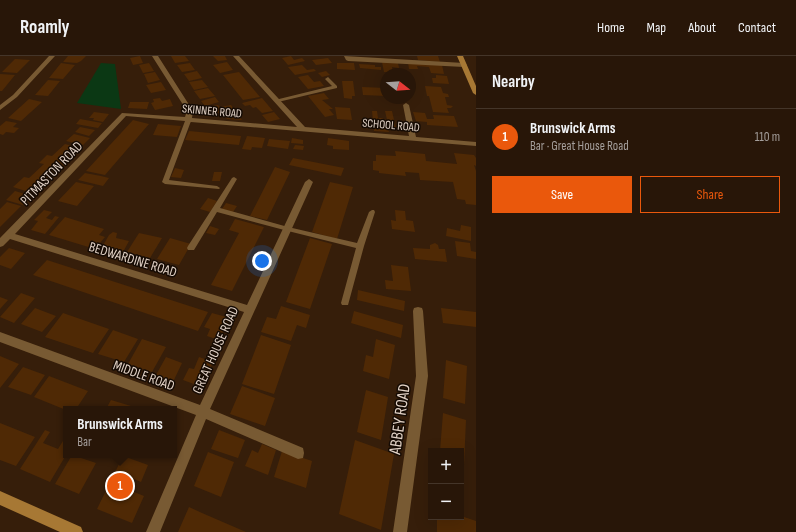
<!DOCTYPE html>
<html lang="en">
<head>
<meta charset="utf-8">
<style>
	:root { --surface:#281608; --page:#342316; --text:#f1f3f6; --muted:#a59f9c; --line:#443529; --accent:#ea580c }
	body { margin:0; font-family:"Sofia Sans Condensed",sans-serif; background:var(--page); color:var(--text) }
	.controls { position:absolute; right:12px; bottom:12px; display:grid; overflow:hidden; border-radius:0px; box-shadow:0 4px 16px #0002 }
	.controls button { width:36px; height:36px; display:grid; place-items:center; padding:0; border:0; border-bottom:1px solid var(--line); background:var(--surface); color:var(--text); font:20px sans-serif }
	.compass { position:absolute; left:380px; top:12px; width:36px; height:36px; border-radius:50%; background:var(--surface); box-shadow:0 4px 16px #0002; rotate:107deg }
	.you { position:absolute; left:262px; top:205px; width:14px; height:14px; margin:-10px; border:3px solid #fff; border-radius:50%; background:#1a73e8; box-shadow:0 0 0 6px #1a73e833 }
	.badge { display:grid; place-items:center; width:26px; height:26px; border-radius:50%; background:var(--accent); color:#fff; font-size:13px; font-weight:700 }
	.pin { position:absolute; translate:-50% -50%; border:2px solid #fff; box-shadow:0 1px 4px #0006 }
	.popup { position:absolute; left:63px; top:350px; width:114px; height:52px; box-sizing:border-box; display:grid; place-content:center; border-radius:0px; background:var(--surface); filter:drop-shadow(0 1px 3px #0005); font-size:13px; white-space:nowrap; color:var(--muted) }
	.popup b { font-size:15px; color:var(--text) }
	.popup::after { content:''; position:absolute; left:50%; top:100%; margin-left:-8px; border:8px solid transparent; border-top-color:var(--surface) }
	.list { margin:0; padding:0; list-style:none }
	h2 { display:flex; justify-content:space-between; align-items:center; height:52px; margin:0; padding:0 16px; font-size:17px }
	h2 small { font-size:13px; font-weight:400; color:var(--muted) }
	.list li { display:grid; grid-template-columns:26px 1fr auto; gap:12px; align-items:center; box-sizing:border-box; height:56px; padding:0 16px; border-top:1px solid var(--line) }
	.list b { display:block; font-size:15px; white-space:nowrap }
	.list p { margin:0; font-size:13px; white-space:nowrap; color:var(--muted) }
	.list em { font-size:13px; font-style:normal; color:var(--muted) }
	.actions { display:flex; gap:8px; padding:12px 16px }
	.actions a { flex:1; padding:9px 0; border:1px solid var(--accent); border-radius:0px; text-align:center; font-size:14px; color:var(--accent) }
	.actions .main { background:var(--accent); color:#fff }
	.map { position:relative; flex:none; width:476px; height:476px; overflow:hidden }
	header { display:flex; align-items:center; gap:24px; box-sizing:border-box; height:56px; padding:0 20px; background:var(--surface); border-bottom:1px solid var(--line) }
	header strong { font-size:19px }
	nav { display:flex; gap:22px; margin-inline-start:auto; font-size:14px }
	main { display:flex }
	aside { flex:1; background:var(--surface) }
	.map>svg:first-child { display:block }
	.green { fill:#0b3814 }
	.building { fill:#4f2905 }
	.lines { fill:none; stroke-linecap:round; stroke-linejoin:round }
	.lane { fill:#785a33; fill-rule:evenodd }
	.street { fill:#785a33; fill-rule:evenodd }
	.secondary { fill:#a77834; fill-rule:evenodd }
	.labels { text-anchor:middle; stroke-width:3; stroke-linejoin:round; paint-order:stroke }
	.far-street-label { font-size:12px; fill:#e2d2c6; stroke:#150b04 }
	.street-label { font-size:14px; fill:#e2d2c6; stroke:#150b04 }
	.near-street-label { font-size:17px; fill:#e2d2c6; stroke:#150b04 }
</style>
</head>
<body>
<header>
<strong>Roamly</strong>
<nav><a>Home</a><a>Map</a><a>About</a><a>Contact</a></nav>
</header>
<main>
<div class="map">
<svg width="476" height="476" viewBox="0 0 476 476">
	<rect width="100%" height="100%" fill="#361e0a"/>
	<path class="green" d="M101,7L115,8L121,53L77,47Z"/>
	<path class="building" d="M68,0H86L81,5L77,7L63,6Z
		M140,0L143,7L133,9L130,2Z
		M171,0H185L189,5L175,7Z
		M213,0H225L227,4L218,5Z
		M291,0L294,4L302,2L305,5L288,9L282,2Z
		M417,0H438L440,6L418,4Z
		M328,2L332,7L316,9L312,4Z
		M15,3L30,4L17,17L2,16Z
		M227,6L233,14L220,17L213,9Z
		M382,6L398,7L399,12L392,11L393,16H384Z
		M61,7L75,9L63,23L49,22Z
		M149,7L154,15L143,17L139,9Z
		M190,7L195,14L182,16L177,9Z
		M337,7H354L355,14L337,13Z
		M408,7L442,9L444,18L431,17L429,11L417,10L418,13H409Z
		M359,8L375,9V11H381V14L360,12Z
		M302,9L307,14L314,13L316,15L295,19L288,11Z
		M197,15L202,22L189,25L184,18Z
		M326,15L330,19L322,21L318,17Z
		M155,16L160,24L148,27L144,18Z
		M239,16L260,41L243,44L223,19Z
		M0,18L15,19L2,35H0Z
		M308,19L314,26L320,25L324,30L308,33L298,21Z
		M436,19L447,20L449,28L433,27L432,22H436Z
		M48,24L60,25L48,40L35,39Z
		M202,24L208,31L194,34L189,26Z
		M342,25H353L355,40H352V43L344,42Z
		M161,26L166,34L151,37L146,29Z
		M425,30L441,31L443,37L448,38L449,41H445L447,49L453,50L451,52H447L449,57L433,56L429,40H427Z
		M362,31L386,32V40L363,39Z
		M208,32L215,40L200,43L194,35Z
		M324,37L329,43L322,44L333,53H329L334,59L325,61L308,40Z
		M215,41L219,46L205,50L201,45Z
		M160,42L162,45L170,43L173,50L155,54L151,47L154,46L153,43Z
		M262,42L273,55L262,57L256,51L253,52L250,49L245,50L242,47Z
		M29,43L42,46L21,65L8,62Z
		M130,46H149L147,53L128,52Z
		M218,49L220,51L231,49L242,64L227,63L222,56L203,60L200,55L209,54L207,51Z
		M335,51L350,52L352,64L337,63Z
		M372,55H377L378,62H383L384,68H388L385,55H392L396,73H388L389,76L374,75Z
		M94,56L109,58L103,66L93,64L94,62H89Z
		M274,56L280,63L268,66L262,59Z
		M413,56L425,57L427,63H434L433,59L454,60L458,71L427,69V66L416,65Z
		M80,63L102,67L98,72L76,68Z
		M133,64L149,68L105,119L86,115Z
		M6,65L17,67L13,71L19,72L14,77L6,76L3,79L0,78V70Z
		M158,68L181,70L177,81L153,79Z
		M80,71L95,74L89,80L75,76Z
		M189,75L241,80L239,89L185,84Z
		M74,78L90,82L83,89L66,85Z
		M247,80L265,82L262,92L252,91L251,94L242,93Z
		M292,82L303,84V88L291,87Z
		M328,82L349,85V94L333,93V90L327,89Z
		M269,83L290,85L288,93L267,90Z
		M65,88L81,92L35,138L13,131L24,121L29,122L44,108L39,107L47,99L52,100Z
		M295,89L304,90L303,94L293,93Z
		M395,95L425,98L426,105L457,108L454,97L474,99L476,102V110L474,109L476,115V149L466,148L465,144L457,143L453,126L420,124L419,117L405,116L406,120L379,117V115L373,114V105H376V99L396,100Z
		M293,102L344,112L341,120L289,109Z
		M275,111L290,116L267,164L250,160Z
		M175,112L184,114L181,122L171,121Z
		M214,116H222L220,125H212Z
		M85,117L101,120L109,122L103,130L78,124Z
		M76,126L94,130L77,150L58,145Z
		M330,126L353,131L337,183L312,176Z
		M15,135L32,140L23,149L6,144Z
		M208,142L217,145L210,156L200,153Z
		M7,146L21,150L0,171V153Z
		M226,147L237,150L233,156L222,153Z
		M44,154L52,156L46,162L52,164L55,160L59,161L45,178L31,174L38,165L34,164Z
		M395,154L405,155L406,164L413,165L415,176L392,173L391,164L396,165Z
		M65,161L104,173L99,179L105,181L95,193L49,179Z
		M235,163L264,171L232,235L211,229L239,177L229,174Z
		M461,169L471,171V185L446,180L447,172L460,175Z
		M210,170L219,173L215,179L206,177Z
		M113,176L117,177L116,182L129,185L123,196L101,193L109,179Z
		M139,177L162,182L150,202L127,196Z
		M170,182L191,188L179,209L157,203Z
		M310,182L332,188L310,253L286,246Z
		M455,185L470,187L471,195L476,196V203L457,200Z
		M435,187L438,189L439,193H445L447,206L415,203L413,192L430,193V189Z
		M9,192L25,197L11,213L0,209V201Z
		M47,204L208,256L198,275L33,219Z
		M391,209L408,211L411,235L386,233L385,224L393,225Z
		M358,234L405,245L404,255L357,244Z
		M21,237L35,242L14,267L0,261Z
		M0,241L8,244L0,253Z
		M281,250L310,259L306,272L297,269L291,285L261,276L267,261L276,263Z
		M35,252L56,260L42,276L21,268Z
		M441,252L476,256V271L443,267Z
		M354,255L403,269L401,282L351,267Z
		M63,257L109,273L93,297L45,281Z
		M212,257L230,262L219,284L207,280L210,273L204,271Z
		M113,274L138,283L124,306L98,298Z
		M261,279L291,289L274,338L242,328Z
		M142,283L166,291L152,316L128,308Z
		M376,283L395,289L389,323L363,315L366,299L373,301Z
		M0,300L19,308L0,332Z
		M166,301L182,307L173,326L156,319Z
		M199,301L213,306L202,331L183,324L189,312L194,313Z
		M446,304L467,310L465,348L443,342Z
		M23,311L45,319L31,339L8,331Z
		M49,320L88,335L76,353L66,354L34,341Z
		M242,330L275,342L265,370L230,358Z
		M366,334L388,341L381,384L357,376Z
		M111,344L131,350L130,353H106Z
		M443,357L466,364L464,409L461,408V395H440Z
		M0,367L35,381L16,410L0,404Z
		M45,374L50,376L43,387L58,393L66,380V399L50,426L20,413Z
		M219,374L245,384L238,402L211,393Z
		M355,384L394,398L381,474L339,458Z
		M262,388L276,394L268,419L245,410L252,394L258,397Z
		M282,395L312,405L306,432L274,421Z
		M208,396L234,406L221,441L194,430Z
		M72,399L96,407L79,438L55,428Z
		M123,400L148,409L141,426L134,423L129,434L144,440L132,467L97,453Z
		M189,451L202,457L246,476H178Z
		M461,460L476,465V476H437V461Z"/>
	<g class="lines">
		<path class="lane" d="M328,21L337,30V32L278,46L275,44L332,30L325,23Z
			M188,63L191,65L169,124L217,130L220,132L219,133L165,128L162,126L185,65Z
			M234,121L237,123L220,152L288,171L357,187L369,156L372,154H374L375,156L364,190L348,249H342L341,247L356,192L288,175L217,156L194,194H188L187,192L188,190L232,122Z"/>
		<path class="street" d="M49,0H55L17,41L0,54V49L13,39Z
			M152,0H158L193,55L192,62L297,71L233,0H239L305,71L409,80L403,49L406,47L409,49L416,81L476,86V90L191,66L188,67L185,65L126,60L15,178L247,249L305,126L309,123L313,126L210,353L303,392L304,397L303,402L298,403L206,363L160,476H146L196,359L0,286V276L200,349L244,256L10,183L3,190L0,191V182L122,57L185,61L187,55Z
			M344,0L464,7L467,9L464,11L348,5L346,4Z
			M418,251L422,252L423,255L428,320L407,476H393L416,320L413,255L414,252Z"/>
		<path class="secondary" d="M457,0H463L476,30V39L473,37Z
			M0,435L81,471L83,476H60L0,449Z"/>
	</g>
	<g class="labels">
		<g class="far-street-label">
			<text transform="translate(212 55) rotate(5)" y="4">SKINNER ROAD</text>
			<text transform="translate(391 69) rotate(5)" y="4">SCHOOL ROAD</text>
		</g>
		<g class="street-label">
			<text transform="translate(51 117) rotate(-46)" y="5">PITMASTON ROAD</text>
			<text transform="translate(133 203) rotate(17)" y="5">BEDWARDINE ROAD</text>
			<text transform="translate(215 294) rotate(-66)" y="5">GREAT HOUSE ROAD</text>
			<text transform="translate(144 319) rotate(20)" y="5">MIDDLE ROAD</text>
		</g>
		<g class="near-street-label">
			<text transform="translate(399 363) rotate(-82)" y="6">ABBEY ROAD</text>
		</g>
	</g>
</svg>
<div class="controls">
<button>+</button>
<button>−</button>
</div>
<svg class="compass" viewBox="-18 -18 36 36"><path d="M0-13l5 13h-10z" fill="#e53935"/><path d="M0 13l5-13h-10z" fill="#a59f9c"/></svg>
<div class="you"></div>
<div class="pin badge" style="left:120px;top:430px">1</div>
<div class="popup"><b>Brunswick Arms</b>Bar</div>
</div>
<aside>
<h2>Nearby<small></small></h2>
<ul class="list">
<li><span class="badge">1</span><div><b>Brunswick Arms</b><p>Bar · Great House Road</p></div><em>110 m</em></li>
</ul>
<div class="actions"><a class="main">Save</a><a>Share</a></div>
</aside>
</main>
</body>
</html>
